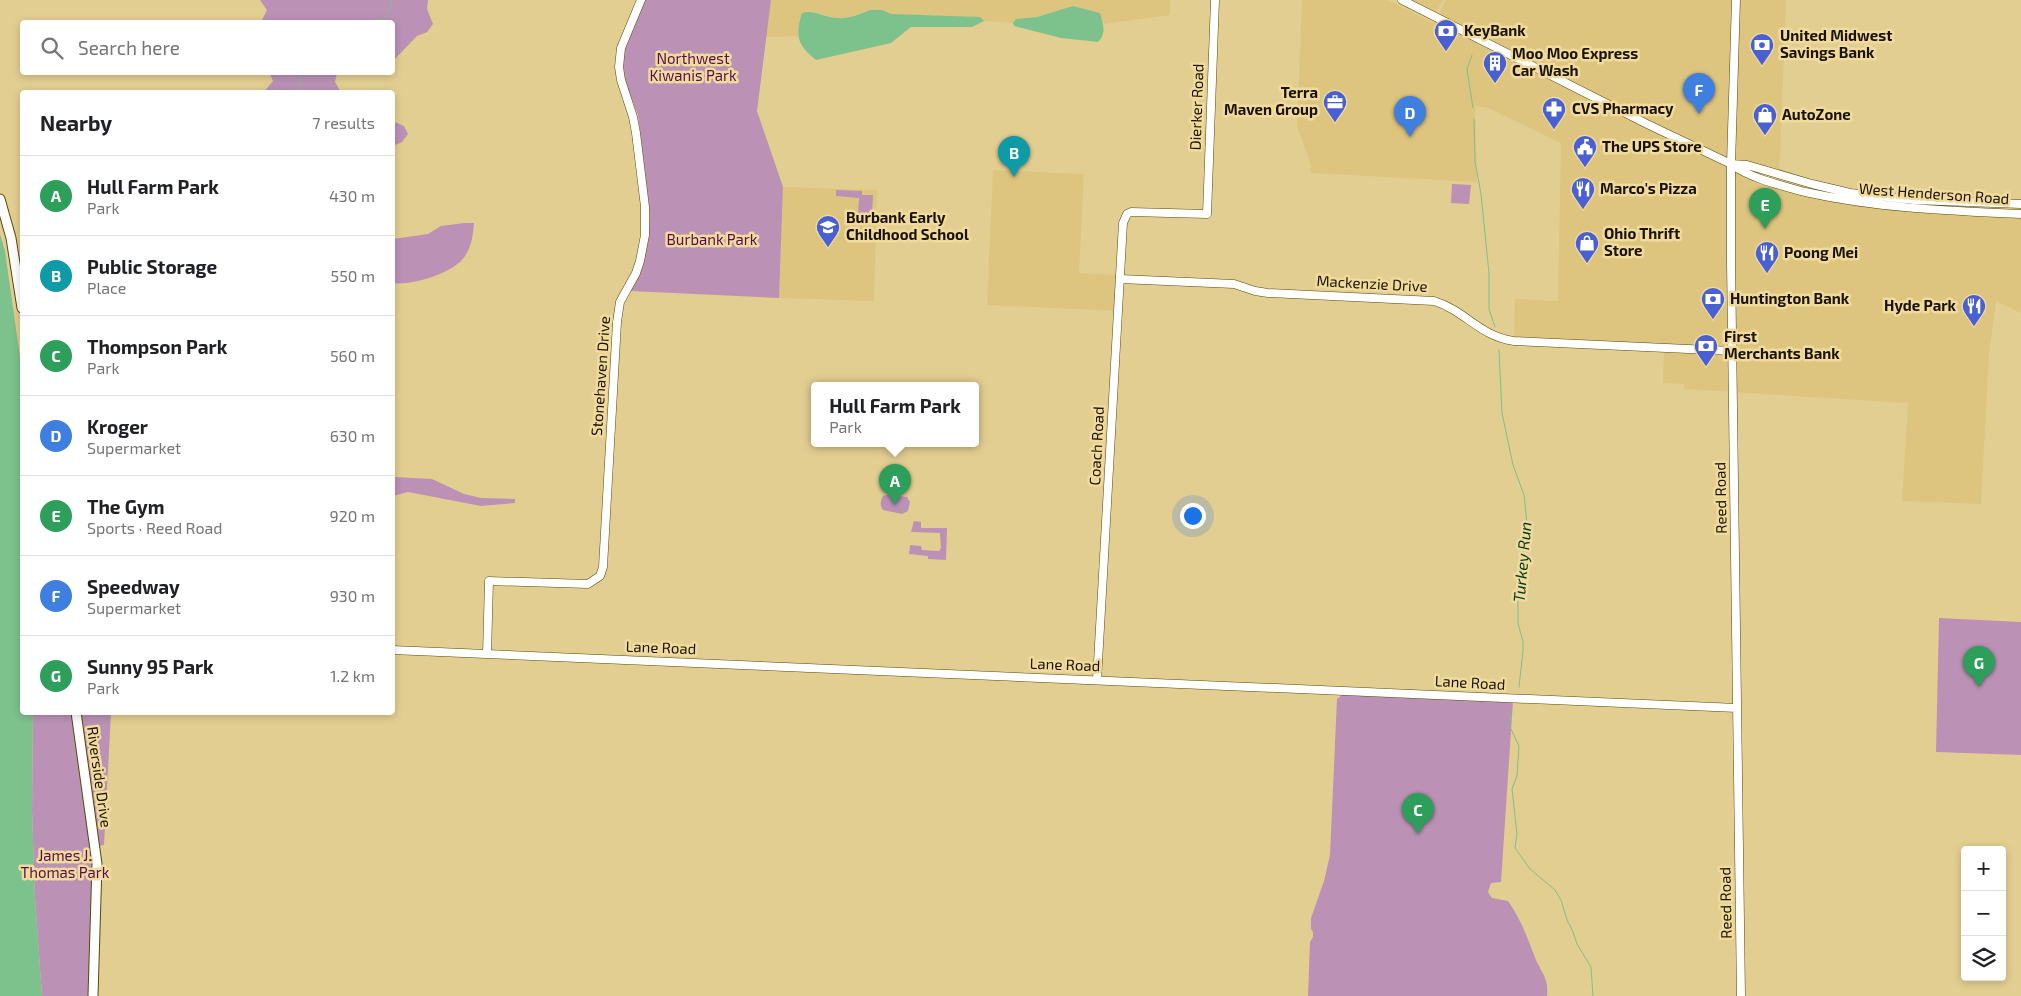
<!DOCTYPE html>
<html lang="en">
<head>
<meta charset="utf-8">
<style>
	:root { --surface:#fff; --page:#f2f2f2; --text:#202124; --muted:#757577; --line:#e0e0e0; --accent:#2563eb }
	body { margin:0; font-family:"Exo 2",sans-serif; background:var(--page); color:var(--text) }
	.controls { position:absolute; right:15px; bottom:15px; display:grid; overflow:hidden; border-radius:5px; box-shadow:0 2px 8px #0003 }
	.controls button { width:45px; height:45px; display:grid; place-items:center; padding:0; border:0; border-bottom:1px solid var(--line); background:var(--surface); color:var(--text); font:25px sans-serif }
	.you { position:absolute; left:1192px; top:515px; width:18px; height:18px; margin:-12px; border:4px solid #fff; border-radius:50%; background:#1a73e8; box-shadow:0 0 0 8px #1a73e833 }
	.badge { display:grid; place-items:center; width:32px; height:32px; border-radius:50%; background:var(--accent); color:#fff; font-size:16px; font-weight:700 }
	.pin { position:absolute; translate:-50% -41px; filter:drop-shadow(0 1px 2px #0008) }
	.pin::after { content:''; position:absolute; top:26px; width:18px; height:15px; background:inherit; clip-path:polygon(0 0,100% 0,50% 100%) }
	.popup { position:absolute; left:811px; top:382px; width:168px; height:65px; box-sizing:border-box; display:grid; place-content:center; border-radius:5px; background:var(--surface); filter:drop-shadow(0 1px 4px #0005); font-size:16px; white-space:nowrap; color:var(--muted) }
	.popup b { font-size:19px; color:var(--text) }
	.popup::after { content:''; position:absolute; left:50%; top:100%; margin-left:-10px; border:10px solid transparent; border-top-color:var(--surface) }
	.list { margin:0; padding:0; list-style:none }
	h2 { display:flex; justify-content:space-between; align-items:center; height:65px; margin:0; padding:0 20px; font-size:21px }
	h2 small { font-size:16px; font-weight:400; color:var(--muted) }
	.list li { display:grid; grid-template-columns:32px 1fr auto; gap:15px; align-items:center; box-sizing:border-box; height:80px; padding:0 20px; border-top:1px solid var(--line) }
	.list b { display:block; font-size:19px; white-space:nowrap }
	.list p { margin:0; font-size:16px; white-space:nowrap; color:var(--muted) }
	.list em { font-size:16px; font-style:normal; color:var(--muted) }
	.icon { flex:none; width:28px; height:28px; fill:none; stroke:currentColor; stroke-width:2; stroke-linecap:round; stroke-linejoin:round }
	.map { position:relative; flex:none; width:2021px; height:996px; overflow:hidden }
	.search { position:absolute; background:var(--surface); box-shadow:0 2px 8px #0003; left:20px; top:20px; width:375px; height:55px; display:flex; align-items:center; gap:12px; box-sizing:border-box; padding:0 18px; border-radius:5px; color:var(--muted); font-size:19px }
	.panel { position:absolute; background:var(--surface); box-shadow:0 2px 8px #0003; left:20px; top:90px; width:375px; height:625px; border-radius:5px }
	.map>svg:first-child { display:block }
	.built { fill:#ddc580 }
	.green { fill:#bc91b6 }
	.water { fill:#7dc18d }
	.lines { fill:none; stroke-linecap:round; stroke-linejoin:round }
	.stream { stroke:#7dc18d; stroke-width:1 }
	.secondary-casing { stroke:#5b4804; stroke-width:9 }
	.primary-casing { stroke:#5b4804; stroke-width:11 }
	.secondary { stroke:#fff; stroke-width:8 }
	.primary { stroke:#fff; stroke-width:9 }
	.labels { text-anchor:middle; stroke-width:5; stroke-linejoin:round; paint-order:stroke }
	.poi-label { font-size:15px; font-weight:bold; fill:#1b1300; stroke:#f0db9d; text-anchor:start }
	.park-label { font-size:15px; fill:#560c52; stroke:#f0db9d }
	.street-label { font-size:15px; fill:#1b1300; stroke:#f0db9d }
	.water-label { font-size:16px; font-style:italic; fill:#023918; stroke:#f0db9d }
</style>
</head>
<body>
<div class="map">
<svg width="2021" height="996" viewBox="0 0 2021 996">
	<rect width="100%" height="100%" fill="#e3ce91"/>
	<path class="built" d="M771,0H1170V15L1104,24L1100,13L1073,6L1037,17L1016,19L1013,23L891,14L882,10H870L846,18H836L810,11L799,25L798,36L765,37Z
		M1302,0H1388L1434,23L1446,0H1786L1779,183L1829,197L1924,205L2021,209V313L1996,301L1989,354L1981,504L1902,501L1908,403L1684,389V384L1663,383L1664,348L1514,341L1515,299L1558,301L1561,143L1488,108L1475,106L1477,182L1311,173L1310,162L1297,126Z
		M1402,0H1443L1434,16Z
		M993,170L1084,174L1079,273L1121,275L1119,311L987,305Z
		M783,187L877,190L874,301L779,298Z"/>
	<path class="green" d="M260,0H428L427,9L433,24L427,32L417,36L393,61L392,22H261L267,10Z
		M645,0H771L757,111L783,187L779,298L630,291C644,267 649,243 650,215L638,115L626,84L623,64V54L629,37Z
		M269,72L337,73L335,82L341,92H264L273,81Z
		M395,122L404,126L408,134L402,142L393,146V123Z
		M1452,184L1471,185L1469,204L1451,203Z
		M836,190L862,191V195H873L872,214H858L859,198L836,196Z
		M464,223H474C473,236 471,250 462,260C449,274 411,286 393,283V239L428,234L441,226Z
		M395,477L432,479L464,494L481,498L515,499V503L481,506L408,492L393,496V478Z
		M887,495L907,497L910,502L908,511L902,514L883,510C880,506 880,501 883,496Z
		M914,521L921,522V528H947L946,560L928,559V556L909,554L910,545L921,546L922,550L939,551L941,548L940,533L911,532Z
		M1939,618L2021,622V755L1936,752Z
		M1343,694L1513,701L1501,882L1491,883L1488,892L1492,898L1508,901C1520,918 1527,936 1534,955C1540,972 1549,976 1547,996H1308L1310,942L1313,937V932L1311,929V918L1324,881L1330,855L1337,699Z
		M33,713H76L96,861L93,996H42L35,898L32,810Z
		M80,713H111L104,845L99,846Z"/>
	<path class="water" d="M1073,6L1100,13C1103,22 1107,34 1098,42L1061,38L1014,26L1013,23L1016,19L1037,17Z
		M870,10H882L891,14L980,17L984,21L972,27H911L891,43L816,60C797,45 795,36 802,13C815,9 824,18 838,18C849,19 860,14 870,10Z
		M0,234L5,251L22,371V712L33,713L32,810L35,898L42,996H0Z"/>
	<g class="lines">
		<path class="stream" d="M377,22L388,15L392,0
			M1472,55L1467,69L1473,108
			M299,72L300,92
			M1474,119L1475,161L1481,194L1489,273V309L1495,327
			M1499,350L1502,413L1513,465L1524,495L1527,523L1518,594V624L1523,641V651L1519,687
			M1510,710V727L1519,746L1517,776L1512,789L1517,834L1515,848L1530,869L1555,890L1561,900L1567,920L1573,932L1577,944L1591,967L1593,996"/>
		<g class="secondary-casing">
			<path id="secondary" d="M1402,0L1647,124L1731,164C1752,179 1780,185 1805,192C1877,208 1948,211 2021,214
				M1736,0L1731,164V261L1741,996
				M1731,164L1747,165L1812,184L1850,193L1914,200L2021,204
				M1120,279L1234,284L1255,291L1268,293L1434,301C1466,311 1479,336 1514,341L1732,351
				M392,650L1737,708
				M487,654L489,581L588,584L600,576L603,567L617,322L620,302L636,273L640,261L645,235V207L636,133L633,117L621,80L619,67L621,48L641,0
				M1097,680L1123,223L1127,214L1131,212L1207,214L1215,0"/>
		</g>
		<g class="primary-casing">
			<path id="primary" d="M0,199L11,238L22,308
				M76,712L97,864L93,996"/>
		</g>
		<use href="#secondary" class="secondary"/>
		<use href="#primary" class="primary"/>
	</g>
	<defs>
		<g id="bank-pin" transform="scale(1.25)"><path d="M0 17L-7.5 6A9.5 9.5 0 1 1 7.5 6Z" fill="#495fd4" stroke="#f0db9d"/><path d="M-6-4H6V4H-6ZM0-2.3a2.3 2.3 0 1 0 0 4.6a2.3 2.3 0 1 0 0-4.6Z" fill="#fff"/></g>
		<g id="building-pin" transform="scale(1.25)"><path d="M0 17L-7.5 6A9.5 9.5 0 1 1 7.5 6Z" fill="#495fd4" stroke="#f0db9d"/><path d="M-4-6H4V6H1V3H-1V6H-4ZM-2.5-4.3h1.7v1.8h-1.7ZM.8-4.3h1.7v1.8H.8ZM-2.5-1h1.7V.8h-1.7ZM.8-1h1.7V.8H.8Z" fill="#fff"/></g>
		<g id="office-pin" transform="scale(1.25)"><path d="M0 17L-7.5 6A9.5 9.5 0 1 1 7.5 6Z" fill="#495fd4" stroke="#f0db9d"/><path d="M-6-3h4V-5.5h4V-3h4V5H-6ZM-1-4.5V-3h2v-1.5ZM-6 0V1H6V0Z" fill="#fff"/></g>
		<g id="pharmacy-pin" transform="scale(1.25)"><path d="M0 17L-7.5 6A9.5 9.5 0 1 1 7.5 6Z" fill="#495fd4" stroke="#f0db9d"/><path d="M-2-6h4v4h4v4h-4v4h-4v-4h-4v-4h4Z" fill="#fff"/></g>
		<g id="shop-pin" transform="scale(1.25)"><path d="M0 17L-7.5 6A9.5 9.5 0 1 1 7.5 6Z" fill="#495fd4" stroke="#f0db9d"/><path d="M-5-2.5h2.3a2.7 3.5 0 0 1 5.4 0H5L5.5 6h-11ZM-1.5-2.5h3a1.5 2.3 0 0 0-3 0Z" fill="#fff"/></g>
		<g id="civic-pin" transform="scale(1.25)"><path d="M0 17L-7.5 6A9.5 9.5 0 1 1 7.5 6Z" fill="#495fd4" stroke="#f0db9d"/><path d="M-.6-6.5H3V-4.5H.6V-3L4-1V1h2V6H-6V1h2V-1L-.6-3ZM-1.2 2.5V6h2.4V2.5Z" fill="#fff"/></g>
		<g id="restaurant-pin" transform="scale(1.25)"><path d="M0 17L-7.5 6A9.5 9.5 0 1 1 7.5 6Z" fill="#495fd4" stroke="#f0db9d"/><path d="M-5-6h1v4h1v-4h1v4h1v-4h1v5L-1.5 .5V6h-2V.5L-5-1ZM5-6V6H3V1.5H1.5Q1.5-4 5-6Z" fill="#fff"/></g>
		<g id="school-pin" transform="scale(1.25)"><path d="M0 17L-7.5 6A9.5 9.5 0 1 1 7.5 6Z" fill="#495fd4" stroke="#f0db9d"/><path d="M0-5L7-2L0 1L-7-2ZM-4 1L0 2.5L4 1V4Q0 6-4 4Z" fill="#fff"/></g>
	</defs>
	<g fill-rule="evenodd">
		<use href="#bank-pin" x="1446" y="31"/>
		<use href="#bank-pin" x="1762" y="45"/>
		<use href="#building-pin" x="1495" y="63"/>
		<use href="#office-pin" x="1335" y="102"/>
		<use href="#pharmacy-pin" x="1554" y="109"/>
		<use href="#shop-pin" x="1765" y="115"/>
		<use href="#civic-pin" x="1585" y="147"/>
		<use href="#restaurant-pin" x="1583" y="189"/>
		<use href="#school-pin" x="828" y="227"/>
		<use href="#shop-pin" x="1587" y="243"/>
		<use href="#restaurant-pin" x="1767" y="253"/>
		<use href="#bank-pin" x="1713" y="299"/>
		<use href="#restaurant-pin" x="1974" y="306"/>
		<use href="#bank-pin" x="1706" y="346"/>
	</g>
	<g class="labels">
		<g class="poi-label">
			<text x="1464" y="36">KeyBank</text>
			<text x="1780" y="41">United Midwest<tspan x="1780" dy="17">Savings Bank</tspan></text>
			<text x="1512" y="59">Moo Moo Express<tspan x="1512" dy="17">Car Wash</tspan></text>
			<text x="1318" y="98" text-anchor="end">Terra<tspan x="1318" dy="17">Maven Group</tspan></text>
			<text x="1572" y="114">CVS Pharmacy</text>
			<text x="1782" y="120">AutoZone</text>
			<text x="1602" y="152">The UPS Store</text>
			<text x="1600" y="194">Marco's Pizza</text>
			<text x="846" y="223">Burbank Early<tspan x="846" dy="17">Childhood School</tspan></text>
			<text x="1604" y="239">Ohio Thrift<tspan x="1604" dy="17">Store</tspan></text>
			<text x="1784" y="258">Poong Mei</text>
			<text x="1730" y="304">Huntington Bank</text>
			<text x="1956" y="311" text-anchor="end">Hyde Park</text>
			<text x="1724" y="342">First<tspan x="1724" dy="17">Merchants Bank</tspan></text>
		</g>
		<g class="park-label">
			<text x="693" y="64">Northwest<tspan x="693" dy="17">Kiwanis Park</tspan></text>
			<text x="712" y="245">Burbank Park</text>
			<text x="65" y="861">James J.<tspan x="65" dy="17">Thomas Park</tspan></text>
		</g>
		<g class="street-label">
			<text transform="translate(1197 107) rotate(-88)" y="5">Dierker Road</text>
			<text transform="translate(1934 194) rotate(4)" y="5">West Henderson Road</text>
			<text transform="translate(1372 284) rotate(3)" y="5">Mackenzie Drive</text>
			<text transform="translate(601 376) rotate(-86)" y="5">Stonehaven Drive</text>
			<text transform="translate(1097 446) rotate(-87)" y="5">Coach Road</text>
			<text transform="translate(1721 498) rotate(-91)" y="5">Reed Road</text>
			<text transform="translate(661 648) rotate(2)" y="5">Lane Road</text>
			<text transform="translate(1065 665) rotate(2)" y="5">Lane Road</text>
			<text transform="translate(1470 683) rotate(3)" y="5">Lane Road</text>
			<text transform="translate(99 777) rotate(82)" y="5">Riverside Drive</text>
			<text transform="translate(1726 903) rotate(-91)" y="5">Reed Road</text>
		</g>
		<g class="water-label">
			<text transform="translate(1522 562) rotate(-85)" y="6">Turkey Run</text>
		</g>
	</g>
</svg>
<div class="controls">
<button>+</button>
<button>−</button>
<button><svg class="icon" aria-label="layers" viewBox="0 0 24 24"><path d="M12 4l9 5-9 5-9-5zM3 14l9 5 9-5"/></svg></button>
</div>
<div class="you"></div>
<div class="pin badge" style="left:895px;top:505px;background:#2e9e5b">A</div>
<div class="popup"><b>Hull Farm Park</b>Park</div>
<div class="pin badge" style="left:1014px;top:177px;background:#0f9aa8">B</div>
<div class="pin badge" style="left:1418px;top:834px;background:#2e9e5b">C</div>
<div class="pin badge" style="left:1410px;top:137px;background:#3f7fe0">D</div>
<div class="pin badge" style="left:1765px;top:229px;background:#2e9e5b">E</div>
<div class="pin badge" style="left:1699px;top:114px;background:#3f7fe0">F</div>
<div class="pin badge" style="left:1979px;top:687px;background:#2e9e5b">G</div>
<div class="search"><svg class="icon" aria-label="search" viewBox="0 0 24 24"><circle cx="10" cy="10" r="6"/><path d="M15 15l6 6"/></svg>Search here</div>
<section class="panel">
<h2>Nearby<small>7 results</small></h2>
<ul class="list">
<li><span class="badge" style="background:#2e9e5b">A</span><div><b>Hull Farm Park</b><p>Park</p></div><em>430 m</em></li>
<li><span class="badge" style="background:#0f9aa8">B</span><div><b>Public Storage</b><p>Place</p></div><em>550 m</em></li>
<li><span class="badge" style="background:#2e9e5b">C</span><div><b>Thompson Park</b><p>Park</p></div><em>560 m</em></li>
<li><span class="badge" style="background:#3f7fe0">D</span><div><b>Kroger</b><p>Supermarket</p></div><em>630 m</em></li>
<li><span class="badge" style="background:#2e9e5b">E</span><div><b>The Gym</b><p>Sports · Reed Road</p></div><em>920 m</em></li>
<li><span class="badge" style="background:#3f7fe0">F</span><div><b>Speedway</b><p>Supermarket</p></div><em>930 m</em></li>
<li><span class="badge" style="background:#2e9e5b">G</span><div><b>Sunny 95 Park</b><p>Park</p></div><em>1.2 km</em></li>
</ul>
</section>
</div>
</body>
</html>
